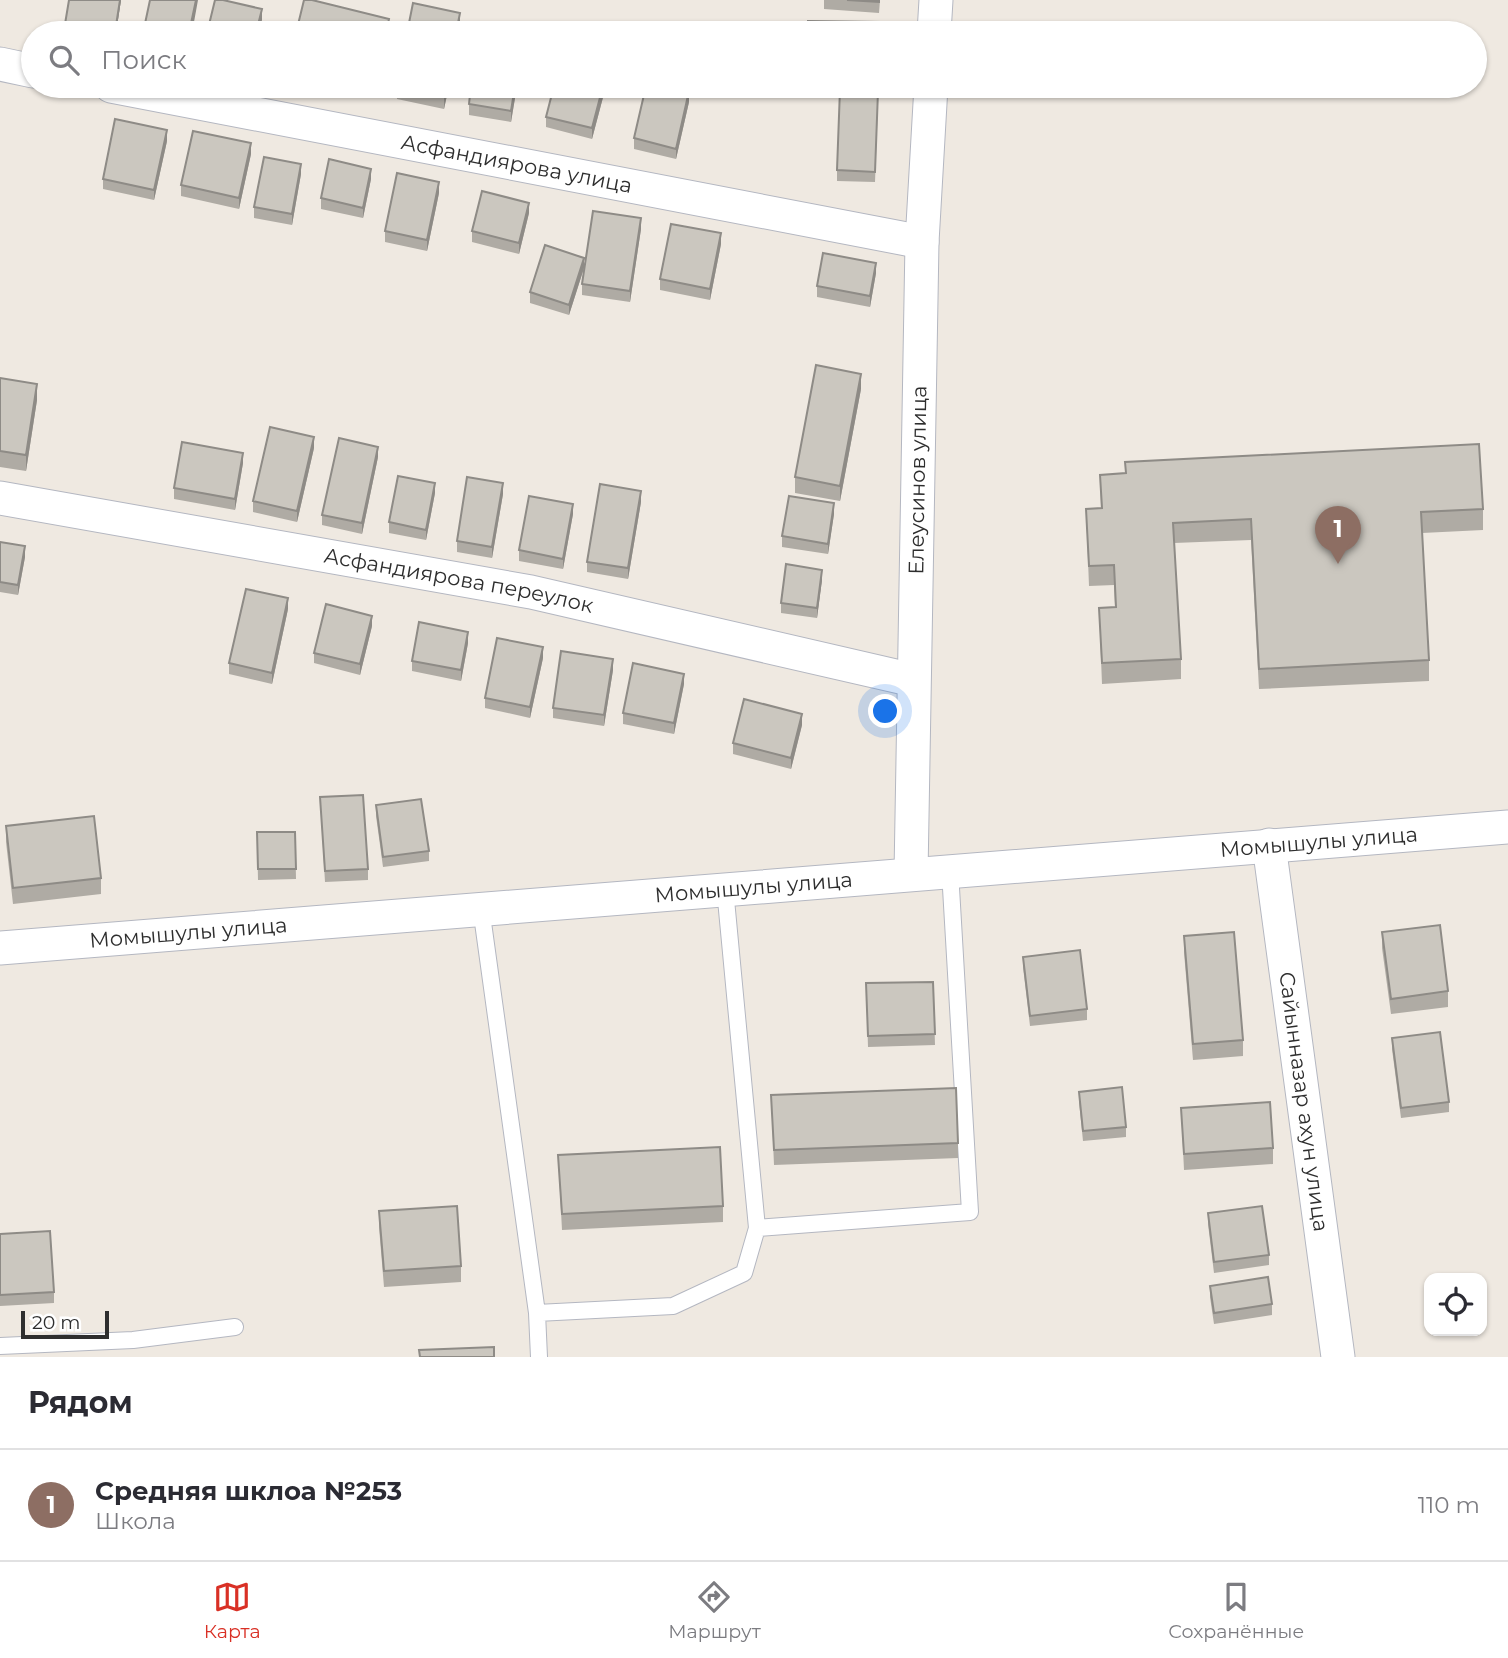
<!DOCTYPE html>
<html lang="ru">
<head>
<meta charset="utf-8">
<style>
	:root { --surface:#fff; --page:#f2f2f3; --text:#2b2b33; --muted:#7c7c81; --line:#e1e1e2; --accent:#d93025 }
	body { margin:0; font-family:Montserrat,sans-serif; background:var(--page); color:var(--text) }
	.controls { position:absolute; right:21px; bottom:21px; display:grid; overflow:hidden; border-radius:14px; box-shadow:0 2px 5px #0004 }
	.controls button { width:63px; height:63px; display:grid; place-items:center; padding:0; border:0; border-bottom:2px solid var(--line); background:var(--surface); color:var(--text); font:35px sans-serif }
	.scale { position:absolute; left:21px; bottom:18px; width:88px; box-sizing:border-box; padding-left:7px; border:4px solid #2e2e2e; border-top:0; font-size:19px; line-height:24px; white-space:nowrap; color:#2e2e2e; -webkit-text-stroke:5px #fff; paint-order:stroke }
	.you { position:absolute; left:886px; top:712px; width:24px; height:24px; margin:-18px; border:5px solid #fff; border-radius:50%; background:#1a73e8; box-shadow:0 0 0 10px #1a73e833 }
	.badge { display:grid; place-items:center; width:46px; height:46px; border-radius:50%; background:var(--accent); color:#fff; font-size:23px; font-weight:700 }
	.pin { position:absolute; translate:-50% -58px; filter:drop-shadow(0 2px 4px #0008) }
	.pin::after { content:''; position:absolute; top:37px; width:24px; height:21px; background:inherit; clip-path:polygon(0 0,100% 0,50% 100%) }
	.list { margin:0; padding:0; list-style:none }
	h2 { display:flex; justify-content:space-between; align-items:center; height:91px; margin:0; padding:0 28px; font-size:30px }
	h2 small { font-size:23px; font-weight:400; color:var(--muted) }
	.list li { display:grid; grid-template-columns:46px 1fr auto; gap:21px; align-items:center; box-sizing:border-box; height:112px; padding:0 28px; border-top:2px solid var(--line) }
	.list b { display:block; font-size:26px; white-space:nowrap }
	.list p { margin:0; font-size:23px; white-space:nowrap; color:var(--muted) }
	.list em { font-size:23px; font-style:normal; color:var(--muted) }
	.icon { flex:none; width:38px; height:38px; fill:none; stroke:currentColor; stroke-width:2; stroke-linecap:round; stroke-linejoin:round }
	.map { position:relative; flex:none; width:1508px; height:1357px; overflow:hidden }
	.search { position:absolute; background:var(--surface); box-shadow:0 2px 5px #0004; left:21px; right:21px; top:21px; height:77px; display:flex; align-items:center; gap:18px; box-sizing:border-box; padding:0 24px; border-radius:38px; color:var(--muted); font-size:26px }
	.sheet { height:203px; background:var(--surface) }
	nav { display:flex; justify-content:space-around; align-items:center; box-sizing:border-box; height:98px; border-top:2px solid var(--line); background:var(--surface); font-size:19px; color:var(--muted) }
	nav a { display:grid; justify-items:center; gap:4px }
	nav .on { color:var(--accent) }
	.map>svg:first-child { display:block }
	.lines { fill:none; stroke-linecap:round; stroke-linejoin:round }
	.service-casing { stroke:#b4b7c1; stroke-width:18 }
	.minor-casing { stroke:#b4b7c1; stroke-width:35 }
	.service { stroke:#fff; stroke-width:16 }
	.minor { stroke:#fff; stroke-width:33 }
	.wall { fill:#afaba4 }
	.shaded-wall { fill:#8e8b86 }
	.building { fill:#cbc7bf; stroke:#8e8b86; stroke-width:2 }
	.labels { text-anchor:middle; stroke-width:7; stroke-linejoin:round; paint-order:stroke }
	.street-label { font-size:21px; fill:#2e2e2e; stroke:#fff }
</style>
</head>
<body>
<div class="map">
<svg width="1508" height="1357" viewBox="0 0 1508 1357">
	<rect width="100%" height="100%" fill="#efe9e1"/>
	<g class="lines">
		<g class="service-casing">
			<path id="service" d="M725,889L757,1228
				M481,908L537,1313L539,1357
				M537,1313L673,1306L744,1273L757,1228L970,1212L950,871
				M0,1346L133,1340L235,1327"/>
		</g>
		<g class="minor-casing">
			<g id="minor">
				<path d="M934,33L936,0"/>
				<path d="M0,64L33,71"/>
				<path id="s1" d="M111,86L922,242"/>
				<path id="s2" d="M0,498L531,592L913,680"/>
				<path id="s3" d="M1269,845L1338,1357"/>
				<path id="s4" d="M911,874L922,242L931,86"/>
				<path id="s5" d="M0,948L1508,827"/>
			</g>
		</g>
		<use href="#service" class="service"/>
		<use href="#minor" class="minor"/>
	</g>
	<path class="wall" d="M69,0H121L116,33H65V24Z
		M824,0H880L879,13L824,9Z
		M336,86H377L374,95Z
		M397,86H449L444,109L397,99Z
		M517,86L511,122L469,115V104Z
		M606,86L592,139L546,127V117Z
		M689,102L676,159L634,149V138Z
		M878,102L875,182L837,181V170Z
		M167,141L154,200L103,189V179Z
		M251,154L239,209L181,196V185Z
		M301,174L292,225L254,218V207Z
		M371,179L363,218L321,209V198Z
		M439,193L427,251L385,242V231Z
		M529,213L519,254L472,242V231Z
		M641,229L630,302L582,295V284Z
		M721,244L710,300L660,290V279Z
		M584,268L569,315L530,303V292Z
		M876,273L870,307L817,297V286Z
		M0,378L37,400L26,471L0,467Z
		M861,389L840,501L795,493V477Z
		M314,448L297,522L253,512V501Z
		M378,457L362,534L322,525V515Z
		M1125,462L1483,509V530L1422,533L1429,660V681L1259,689L1251,540L1174,543L1181,659V679L1102,684L1099,608L1115,607L1114,585L1089,586L1086,509L1101,508L1100,475L1125,473Z
		M243,463L235,510L174,499V488Z
		M435,493L426,540L389,533V522Z
		M503,494L492,558L457,552V541Z
		M641,502L628,579L587,572V562Z
		M573,514L563,569L519,561V550Z
		M834,514L828,554L782,547V536Z
		M0,542L25,557L18,595L0,592Z
		M822,580L817,618L781,613V603Z
		M288,609L272,684L229,674V663Z
		M372,626L360,675L314,663V653Z
		M468,643L461,681L412,671V661Z
		M543,658L530,718L485,708V698Z
		M613,670L604,726L553,718V708Z
		M684,684L674,734L623,724V713Z
		M802,725L791,769L733,754V743Z
		M320,797L368,869V880L325,882Z
		M376,805L429,851V861L383,867L376,816Z
		M6,826L101,878V894L13,904L6,842Z
		M257,832H295L296,879L258,880Z
		M1382,932L1448,991V1007L1391,1014L1382,948Z
		M1184,936L1243,1040V1056L1193,1060L1184,952Z
		M1023,957L1087,1009V1020L1030,1026L1023,967Z
		M933,982L935,1045L868,1047L866,983Z
		M1392,1038L1449,1102V1112L1401,1118L1392,1049Z
		M1079,1092L1126,1127V1137L1083,1141L1079,1102Z
		M771,1095L958,1143V1158L774,1165Z
		M1181,1108L1273,1148V1164L1184,1170Z
		M558,1155L723,1206V1222L562,1230Z
		M379,1211L461,1266V1282L384,1287L379,1227Z
		M1208,1213L1269,1255V1265L1214,1273L1208,1224Z
		M0,1234L54,1292V1303L0,1306Z
		M1210,1286L1272,1304V1315L1214,1324L1210,1297Z"/>
	<path class="shaded-wall" d="M120,0H121L116,33H115Z
		M196,0H198L192,33H189Z
		M262,9V20L259,33H256Z
		M460,13V29L459,33H456Z
		M389,19V33H386Z
		M446,86H449L444,109V93Z
		M515,86H517L511,122V111Z
		M603,86H606L592,139V128Z
		M689,91V102L676,159V149Z
		M167,130V141L154,200V190Z
		M251,143V154L239,209V198Z
		M301,164V174L292,225V214Z
		M371,169V179L363,218V208Z
		M439,182V193L427,251V240Z
		M529,203V213L519,254V243Z
		M641,218V229L630,302V291Z
		M721,233V244L710,300V289Z
		M584,258V268L569,315V305Z
		M876,263V273L870,307V296Z
		M861,374V389L840,501V486Z
		M37,384V400L26,471V455Z
		M314,437V448L297,522V511Z
		M378,447V457L362,534V523Z
		M243,453V463L235,510V499Z
		M435,483V493L426,540V530Z
		M503,483V494L492,558V547Z
		M641,491V502L628,579V568Z
		M834,503V514L828,554V544Z
		M573,504V514L563,569V559Z
		M25,546V557L18,595V585Z
		M822,570V580L817,618V608Z
		M288,598V609L272,684V673Z
		M372,616V626L360,675V664Z
		M468,632V643L461,681V670Z
		M543,647V658L530,718V707Z
		M613,659V670L604,726V715Z
		M684,674V684L674,734V723Z
		M802,714V725L791,769V758Z"/>
	<path class="building" d="M69,0H120L115,32L65,24Z
		M150,0H196L189,33H143Z
		M215,0H223L262,9L256,33H207Z
		M304,0H312L389,19L386,33H296Z
		M847,0H879V2Z
		M413,3L460,13L456,33H407Z
		M808,21L880,22V33H808Z
		M407,86H446L444,93Z
		M471,86H515L511,111L469,104Z
		M554,86H603L592,128L546,117Z
		M646,86H667L689,91L676,149L634,138Z
		M840,89L878,91L875,172L837,170Z
		M115,119L167,130L154,190L103,179Z
		M193,131L251,143L239,198L181,185Z
		M264,157L301,164L292,214L254,207Z
		M329,159L371,169L363,208L321,198Z
		M397,173L439,182L427,240L385,231Z
		M482,191L529,203L519,243L472,231Z
		M593,211L641,218L630,291L582,284Z
		M671,224L721,233L710,289L660,279Z
		M545,245L584,258L569,305L530,292Z
		M823,253L876,263L870,296L817,286Z
		M816,365L861,374L840,486L795,477Z
		M0,378L37,384L26,455L0,451Z
		M270,427L314,437L297,511L253,501Z
		M339,438L378,447L362,523L322,515Z
		M182,442L243,453L235,499L174,488Z
		M1479,444L1483,509L1421,512L1429,660L1259,669L1251,519L1173,523L1181,659L1102,663L1099,608L1116,607L1114,565L1089,566L1086,509L1102,508L1100,475L1126,473L1125,462Z
		M398,476L435,483L426,530L389,522Z
		M467,477L503,483L492,547L457,541Z
		M600,484L641,491L628,568L587,562Z
		M529,496L573,504L563,559L519,550Z
		M789,496L834,503L828,544L782,536Z
		M0,542L25,546L18,585L0,582Z
		M786,564L822,570L817,608L781,603Z
		M246,589L288,598L272,673L229,663Z
		M326,604L372,616L360,664L314,653Z
		M419,622L468,632L461,670L412,661Z
		M497,638L543,647L530,707L485,698Z
		M561,651L613,659L604,715L553,708Z
		M633,663L684,674L674,723L623,713Z
		M744,699L802,714L791,758L733,743Z
		M363,795L368,869L325,871L320,797Z
		M421,799L429,851L383,857L376,805Z
		M94,816L101,878L13,888L6,826Z
		M257,832H295L296,869H258Z
		M1440,925L1448,991L1391,999L1382,932Z
		M1234,932L1243,1040L1193,1044L1184,936Z
		M1080,950L1087,1009L1030,1016L1023,957Z
		M933,982L935,1034L868,1036L866,983Z
		M1440,1032L1449,1102L1401,1108L1392,1038Z
		M1122,1087L1126,1127L1083,1131L1079,1092Z
		M956,1088L958,1143L774,1150L771,1095Z
		M1270,1102L1273,1148L1184,1154L1181,1108Z
		M720,1147L723,1206L562,1214L558,1155Z
		M457,1206L461,1266L384,1271L379,1211Z
		M1262,1206L1269,1255L1214,1262L1208,1213Z
		M50,1231L54,1292L0,1295V1234Z
		M1268,1277L1272,1304L1214,1313L1210,1286Z
		M494,1347V1357H420L419,1350Z"/>
	<g class="labels">
		<g class="street-label">
			<text dy="7" stroke="none"><textPath href="#s1" startOffset="413">Асфандиярова улица</textPath></text>
			<text dy="7" stroke="none"><textPath href="#s4" startOffset="394">Елеусинов улица</textPath></text>
			<text dy="7" stroke="none"><textPath href="#s2" startOffset="466">Асфандиярова переулок</textPath></text>
			<text dy="7" stroke="none"><textPath href="#s5" startOffset="1323">Момышулы улица</textPath></text>
			<text dy="7" stroke="none"><textPath href="#s5" startOffset="756">Момышулы улица</textPath></text>
			<text dy="7" stroke="none"><textPath href="#s5" startOffset="189">Момышулы улица</textPath></text>
			<text dy="7" stroke="none"><textPath href="#s3" startOffset="259">Сайынназар ахун улица</textPath></text>
		</g>
	</g>
</svg>
<div class="controls">
<button><svg class="icon" aria-label="locate" viewBox="0 0 24 24"><circle cx="12" cy="12" r="6"/><path d="M12 2v4M12 18v4M2 12h4M18 12h4"/></svg></button>
</div>
<div class="scale">20 m</div>
<div class="you"></div>
<div class="pin badge" style="left:1338px;top:564px;background:#8d6e63">1</div>
<div class="search"><svg class="icon" aria-label="search" viewBox="0 0 24 24"><circle cx="10" cy="10" r="6"/><path d="M15 15l6 6"/></svg>Поиск</div>
</div>
<section class="sheet">
<h2>Рядом<small></small></h2>
<ul class="list">
<li><span class="badge" style="background:#8d6e63">1</span><div><b>Средняя шклоа №253</b><p>Школа</p></div><em>110 m</em></li>
</ul>
</section>
<nav>
<a class="on"><svg class="icon" aria-label="map" viewBox="0 0 24 24"><path d="M3 6l6-2 6 2 6-2v14l-6 2-6-2-6 2zM9 4v14M15 6v14"/></svg>Карта</a>
<a><svg class="icon" aria-label="directions" viewBox="0 0 24 24"><path d="M12 3l9 9-9 9-9-9zM9 14v-3h6M13 9l2 2-2 2"/></svg>Маршрут</a>
<a><svg class="icon" aria-label="saved" viewBox="0 0 24 24"><path d="M7 4h10v16l-5-4-5 4z"/></svg>Сохранённые</a>
</nav>
</body>
</html>
